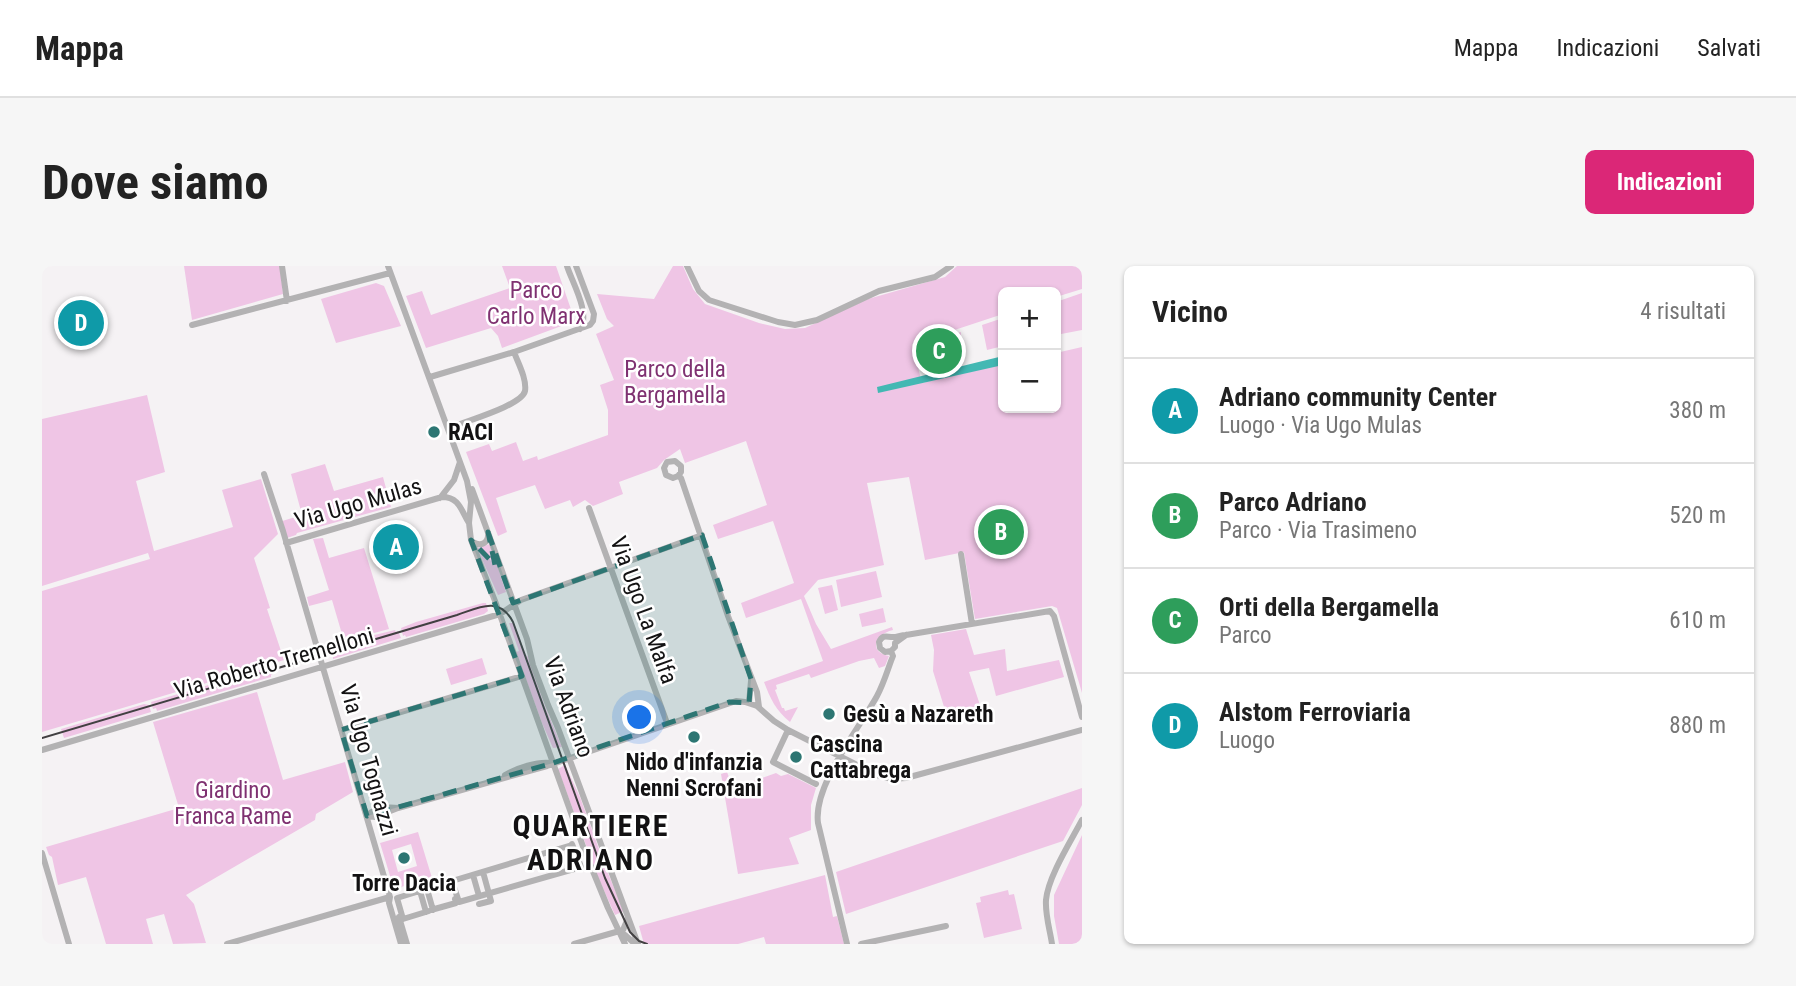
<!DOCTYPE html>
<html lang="it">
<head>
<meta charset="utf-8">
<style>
	:root { --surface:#fff; --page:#f6f6f6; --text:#222; --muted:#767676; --line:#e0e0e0; --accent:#db2777 }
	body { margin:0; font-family:"Roboto Condensed",sans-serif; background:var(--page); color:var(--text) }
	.controls { position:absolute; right:21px; top:21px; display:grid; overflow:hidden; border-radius:10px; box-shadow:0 2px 5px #0004 }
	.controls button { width:63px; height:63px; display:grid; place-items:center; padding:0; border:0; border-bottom:2px solid var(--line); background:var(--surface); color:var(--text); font:35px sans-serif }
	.you { position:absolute; left:598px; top:452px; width:24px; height:24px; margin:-18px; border:5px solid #fff; border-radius:50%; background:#1a73e8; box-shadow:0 0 0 10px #1a73e833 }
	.badge { display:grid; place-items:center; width:46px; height:46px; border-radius:50%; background:var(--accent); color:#fff; font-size:23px; font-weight:700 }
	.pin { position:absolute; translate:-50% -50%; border:4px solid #fff; box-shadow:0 2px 7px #0006 }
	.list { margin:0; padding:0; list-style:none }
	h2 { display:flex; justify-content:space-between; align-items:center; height:91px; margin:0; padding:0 28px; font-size:30px }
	h2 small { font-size:23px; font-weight:400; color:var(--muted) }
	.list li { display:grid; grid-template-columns:46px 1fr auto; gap:21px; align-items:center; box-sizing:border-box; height:105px; padding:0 28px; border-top:2px solid var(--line) }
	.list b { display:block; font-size:26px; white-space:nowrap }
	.list p { margin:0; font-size:23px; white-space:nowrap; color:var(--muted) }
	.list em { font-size:23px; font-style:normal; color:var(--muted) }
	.map { position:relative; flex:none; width:1040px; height:678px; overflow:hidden; border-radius:10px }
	header { display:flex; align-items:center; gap:42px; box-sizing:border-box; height:98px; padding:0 35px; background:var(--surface); border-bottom:2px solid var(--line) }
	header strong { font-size:33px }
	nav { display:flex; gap:38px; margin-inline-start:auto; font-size:24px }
	.intro { display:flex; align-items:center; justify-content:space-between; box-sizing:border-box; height:168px; padding:0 42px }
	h1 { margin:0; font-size:49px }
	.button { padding:18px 32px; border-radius:10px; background:var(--accent); color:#fff; font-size:24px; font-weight:700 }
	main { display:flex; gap:42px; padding:0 42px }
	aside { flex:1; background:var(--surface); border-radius:10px; box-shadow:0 2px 5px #0004 }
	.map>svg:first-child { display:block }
	.green { fill:#efc5e5; fill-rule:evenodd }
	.water { fill:#43b8b3 }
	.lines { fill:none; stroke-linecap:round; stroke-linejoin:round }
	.minor { stroke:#b3b2b3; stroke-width:6 }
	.tram { stroke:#424042; stroke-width:2 }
	.marked { fill:#2d7673; fill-opacity:0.2; stroke:#2d7673; stroke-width:5; stroke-dasharray:14 9; stroke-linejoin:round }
	.poi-dot { fill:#2d7673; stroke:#fff; stroke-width:2.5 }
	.labels { text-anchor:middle; stroke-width:5; stroke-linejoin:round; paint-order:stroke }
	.park-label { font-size:23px; fill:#7f3171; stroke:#fff }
	.poi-label { font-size:23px; font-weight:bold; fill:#131213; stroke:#fff; text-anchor:start }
	.street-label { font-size:23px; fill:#131213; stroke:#fff }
	.district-label { font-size:30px; font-weight:bold; letter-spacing:2px; fill:#131213; stroke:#fff }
</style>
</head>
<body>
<header>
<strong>Mappa</strong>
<nav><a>Mappa</a><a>Indicazioni</a><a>Salvati</a></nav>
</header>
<div class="intro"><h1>Dove siamo</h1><a class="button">Indicazioni</a></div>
<main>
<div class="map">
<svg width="1040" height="678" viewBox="0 0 1040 678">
	<rect width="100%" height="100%" fill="#f5f2f4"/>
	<path class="green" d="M142,0H238L241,28L150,54Z
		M460,0H514L533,55L460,82L456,70L449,62L384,82L364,30L380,25L389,49L468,22Z
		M631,0H641L651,23L663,38L717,57L743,63L763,62L826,33L903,11L915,0H1040V23L1014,31V26H961V48L870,78L880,117L961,98V142H1014V87L1040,81V427L1015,342L1010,340L933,353L922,286L883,294L867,211L825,217L842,299L776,314L762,330L774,358L789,383L850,361L851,364C833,368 826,386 847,390L843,400L837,402L832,392L817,395L769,412L767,408L734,419L735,423L733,424L740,442H742L743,445L756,441L748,456C734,445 728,432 722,416L781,395L759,333L704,352L699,337L752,317L731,255L676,273L671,259L725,239L704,175L643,197L638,183L622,194L615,202L577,216L581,228L551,240L543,234L531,241L528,234L503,243L493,219L454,232L465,266L456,270L424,186L447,178L450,185L474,176L481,195L495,190L496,194L566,169V144L558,119L572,114L554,68L572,60L565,53L555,28L612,33Z
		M334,17L342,20L359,60L294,77L279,33Z
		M1040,27V64L1014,69V36Z
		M961,52V80L945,84L940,59Z
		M919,66V91L878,99L873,80Z
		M105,129L123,206L94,215L112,285L191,261L180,224L219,213L236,268L212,292L228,342L225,343L242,394L0,466V325L108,293L106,287L0,320V153Z
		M283,198L292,225L341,211L349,241L255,267L254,269L245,272L237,256L260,249L249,208Z
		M281,272L287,292L322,282L347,363L302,375L290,334L267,340L265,331L287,324L271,273Z
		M448,278L464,326L456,329L435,282Z
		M834,305L840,331L799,341L794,314Z
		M790,319L796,344L783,348L776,322Z
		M441,337H444L446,345L442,348L364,371L363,369L361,370L359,362L374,356Z
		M841,342L844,356L820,361L817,348Z
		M467,357H472L484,389L486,391L502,438L520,481L511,482L500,457L474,386L477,385Z
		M924,363L932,389L963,383L965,405L1017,394L1022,411L954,430L947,402L927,406L941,448L907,457L891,405L892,384L889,369Z
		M353,364L354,366L356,365L359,372L291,393V385H289L288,383L304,379V376Z
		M440,392L445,408L409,419L404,403Z
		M231,400L233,407L229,409V411L115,445L114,442L111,443L109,436Z
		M215,426L241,514L303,496L311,526L274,548L273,554L144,629L152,638L164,677L131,678L122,648L104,653L111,678H64L44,611L16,619L10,591L7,589L4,581L137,542L111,456Z
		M102,438L107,439L109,446L22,472L19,463Z
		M523,499L538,531L565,605L582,645L573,649L555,609L516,503Z
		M685,506L691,522L734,507L739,510L746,508L774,522L769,539V564L747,572L757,598L696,608L679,508Z
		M1040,522V539L1021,575L804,648L794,606Z
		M376,566L390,612L352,623L338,577ZM369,578L375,600L356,606L350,584Z
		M1040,569V678H1017L1012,650V629Z
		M783,609L791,651L795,650L802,678H724L722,671L696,678H602L597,660Z
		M966,624L967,629L972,628L980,663L942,672L934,637L939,636L938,631Z"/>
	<path class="water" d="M961,90V99L836,127L835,121Z"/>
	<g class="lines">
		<path class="minor" d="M240,0L245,35
			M346,0L425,215L429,236L427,257L429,274L453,335L543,586L566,642L583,678
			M525,0C530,16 549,48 538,63
			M645,0L657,25L667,34L736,56L753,59L775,54L837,25L893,11L909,0
			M150,59L348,7
			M388,111L472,86L548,59L551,55L552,48L534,0
			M413,160C427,154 480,139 483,125C485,113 476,97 472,86
			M222,208L241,265L348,631L347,637L359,678
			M636,210L631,212L624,209L622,202L625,196L633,195L639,200V206L636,210L639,212L686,350L715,426L717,441
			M430,223L485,373L491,399L506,439L516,462L596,678
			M398,232L412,214L418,196
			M547,242L625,457
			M431,276C439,281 447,277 446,267
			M244,277L400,231C418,231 419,245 427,257
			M919,288L930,358
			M849,385L843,386L838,382L837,376C841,368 844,371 851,371C855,371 859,369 864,369L1008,345L1012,350L1040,451
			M707,437L709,415
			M299,464L480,410
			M746,464L731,496L774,518
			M0,484L458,348L479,334L660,269
			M463,509C475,502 496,495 509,497
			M325,550L333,551L356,542L505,500L694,435L703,436L715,440L732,455L746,464L835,509L850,513L864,512L1040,464
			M325,550C332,542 346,541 356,542
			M530,578L540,603
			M530,579L410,615L417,636L539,601
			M0,587L27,678
			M431,609L437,630
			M383,623L408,616L409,619
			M385,623L391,644
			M381,624L355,632L361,653L387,645
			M378,625L384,646
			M437,638L449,635L441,606
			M389,644L414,637L413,633
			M357,651L365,678
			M576,666L583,669L593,678
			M185,678L348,631
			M532,678L581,664L586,652
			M805,678L776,557C771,519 817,463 835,430C841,419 845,406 849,395L851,390L849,385L853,381V377L864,369
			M819,678L904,660
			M1010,678C1008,664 1003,649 1004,634C1006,611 1029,575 1040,554"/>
		<path class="tram" d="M0,472L415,349C436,342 457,329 471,356L563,612L588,666L597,675L605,678"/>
	</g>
	<path class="marked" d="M446,266L471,337L660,269L709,413L707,437L687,436L511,497L325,550L299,464L480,410L429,274L453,299Z"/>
	<g class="poi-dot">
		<circle cx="392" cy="166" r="7"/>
		<circle cx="787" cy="448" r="7"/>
		<circle cx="652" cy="471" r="7"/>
		<circle cx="754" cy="491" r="7"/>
		<circle cx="362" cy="592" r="7"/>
	</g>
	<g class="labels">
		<g class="park-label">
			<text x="494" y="32">Parco<tspan x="494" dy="26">Carlo Marx</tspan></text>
			<text x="633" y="111">Parco della<tspan x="633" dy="26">Bergamella</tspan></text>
			<text x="191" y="532">Giardino<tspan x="191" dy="26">Franca Rame</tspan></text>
		</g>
		<g class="poi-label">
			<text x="406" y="174">RACI</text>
			<text x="801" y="456">Gesù a Nazareth</text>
			<text x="768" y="486">Cascina<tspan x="768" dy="26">Cattabrega</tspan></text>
			<text x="652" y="504" text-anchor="middle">Nido d'infanzia<tspan x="652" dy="26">Nenni Scrofani</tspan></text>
			<text x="362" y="625" text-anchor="middle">Torre Dacia</text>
		</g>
		<g class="street-label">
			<text transform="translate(316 237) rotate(-16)" y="8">Via Ugo Mulas</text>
			<text transform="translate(602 344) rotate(70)" y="8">Via Ugo La Malfa</text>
			<text transform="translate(232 397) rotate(-16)" y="8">Via Roberto Tremelloni</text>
			<text transform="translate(527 441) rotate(70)" y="8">Via Adriano</text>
			<text transform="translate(327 494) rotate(74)" y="8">Via Ugo Tognazzi</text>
		</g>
		<g class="district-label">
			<text x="549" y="570">QUARTIERE<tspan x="549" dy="34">ADRIANO</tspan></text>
		</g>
	</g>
</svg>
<div class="controls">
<button>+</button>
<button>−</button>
</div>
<div class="you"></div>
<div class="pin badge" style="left:354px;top:281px;background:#0f9aa8">A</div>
<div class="pin badge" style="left:959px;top:266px;background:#2e9e5b">B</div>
<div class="pin badge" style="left:897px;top:85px;background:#2e9e5b">C</div>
<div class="pin badge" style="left:39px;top:57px;background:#0f9aa8">D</div>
</div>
<aside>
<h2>Vicino<small>4 risultati</small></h2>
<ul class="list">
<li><span class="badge" style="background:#0f9aa8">A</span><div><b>Adriano community Center</b><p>Luogo · Via Ugo Mulas</p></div><em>380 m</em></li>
<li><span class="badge" style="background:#2e9e5b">B</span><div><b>Parco Adriano</b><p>Parco · Via Trasimeno</p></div><em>520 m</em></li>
<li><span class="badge" style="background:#2e9e5b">C</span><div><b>Orti della Bergamella</b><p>Parco</p></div><em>610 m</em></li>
<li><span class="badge" style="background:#0f9aa8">D</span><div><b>Alstom Ferroviaria</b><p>Luogo</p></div><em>880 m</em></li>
</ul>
</aside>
</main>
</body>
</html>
